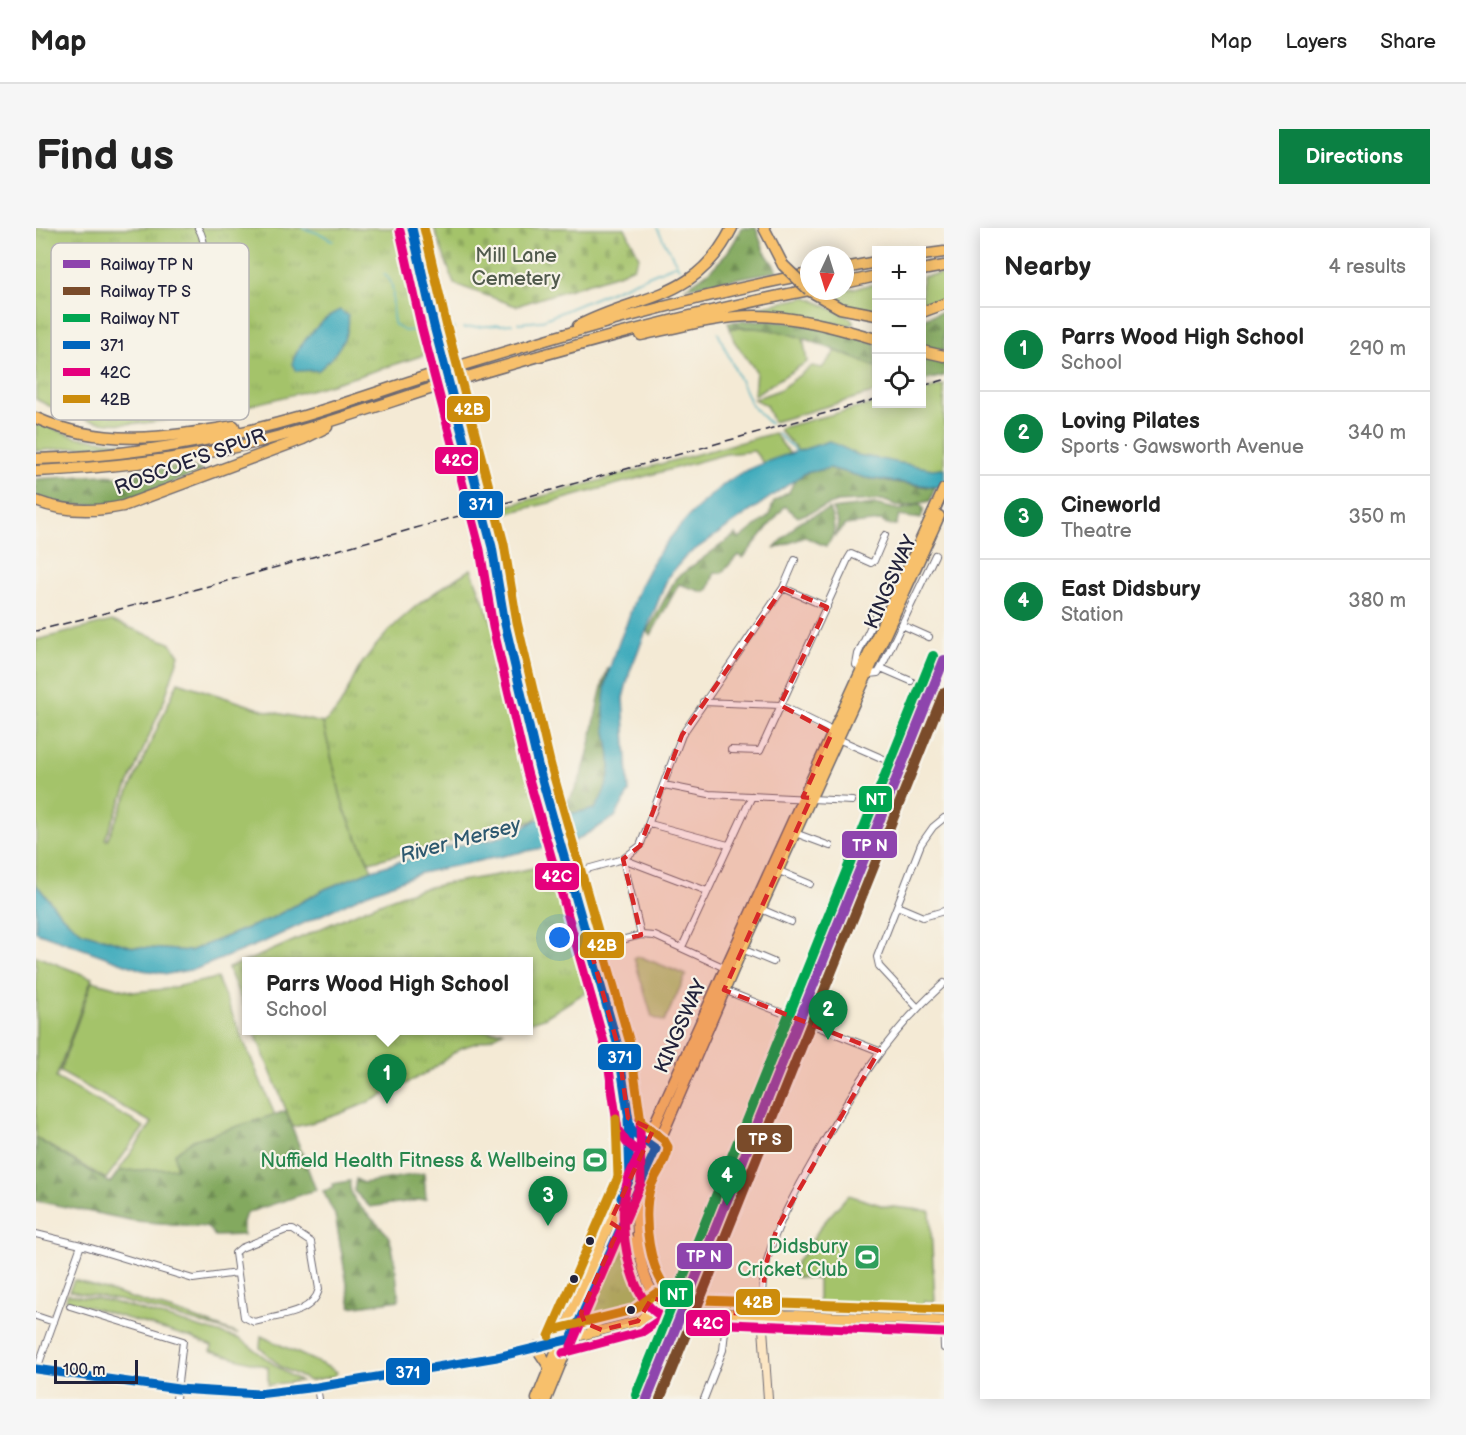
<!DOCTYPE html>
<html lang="en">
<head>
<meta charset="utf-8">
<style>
	:root { --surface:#fff; --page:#f6f6f6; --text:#222; --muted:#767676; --line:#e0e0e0; --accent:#0b8043 }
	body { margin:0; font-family:"Balsamiq Sans",sans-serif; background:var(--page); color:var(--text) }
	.controls { position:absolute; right:18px; top:18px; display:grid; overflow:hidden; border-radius:0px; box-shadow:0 3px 15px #0003 }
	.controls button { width:54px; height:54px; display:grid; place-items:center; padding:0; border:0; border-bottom:2px solid var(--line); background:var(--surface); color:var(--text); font:30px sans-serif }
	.compass { position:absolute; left:764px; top:18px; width:54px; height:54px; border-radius:50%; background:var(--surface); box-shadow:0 3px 15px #0003; rotate:184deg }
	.scale { position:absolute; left:18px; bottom:15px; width:84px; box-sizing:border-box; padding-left:6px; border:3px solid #22223b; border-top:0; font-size:16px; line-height:21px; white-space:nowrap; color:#22223b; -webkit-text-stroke:4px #f7f3e8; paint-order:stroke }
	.you { position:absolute; left:524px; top:710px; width:21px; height:21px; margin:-15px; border:4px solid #fff; border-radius:50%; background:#1a73e8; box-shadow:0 0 0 9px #1a73e833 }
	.badge { display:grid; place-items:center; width:39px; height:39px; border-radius:50%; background:var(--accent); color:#fff; font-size:20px; font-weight:700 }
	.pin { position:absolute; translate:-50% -50px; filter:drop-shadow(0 2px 3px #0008) }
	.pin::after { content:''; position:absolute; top:32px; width:21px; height:18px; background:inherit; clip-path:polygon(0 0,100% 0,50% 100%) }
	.popup { position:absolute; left:206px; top:729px; width:291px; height:78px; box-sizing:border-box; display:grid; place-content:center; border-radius:0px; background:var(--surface); filter:drop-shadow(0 2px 4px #0005); font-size:20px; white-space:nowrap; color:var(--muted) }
	.popup b { font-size:22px; color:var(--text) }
	.popup::after { content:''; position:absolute; left:50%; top:100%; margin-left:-12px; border:12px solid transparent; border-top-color:var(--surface) }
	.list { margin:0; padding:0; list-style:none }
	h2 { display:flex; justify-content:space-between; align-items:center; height:78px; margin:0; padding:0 24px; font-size:26px }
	h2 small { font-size:20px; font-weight:400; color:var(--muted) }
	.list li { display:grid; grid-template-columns:39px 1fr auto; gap:18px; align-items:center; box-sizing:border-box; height:84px; padding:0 24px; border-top:2px solid var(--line) }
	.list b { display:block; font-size:22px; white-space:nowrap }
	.list p { margin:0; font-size:20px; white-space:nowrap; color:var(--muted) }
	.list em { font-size:20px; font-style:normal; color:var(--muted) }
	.icon { flex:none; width:33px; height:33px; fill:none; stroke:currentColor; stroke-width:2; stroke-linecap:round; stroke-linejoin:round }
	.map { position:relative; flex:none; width:908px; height:1171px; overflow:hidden; border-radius:0px }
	header { display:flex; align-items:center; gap:36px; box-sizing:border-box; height:84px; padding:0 30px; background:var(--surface); border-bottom:2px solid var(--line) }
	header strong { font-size:28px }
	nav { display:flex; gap:33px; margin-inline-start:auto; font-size:21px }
	.intro { display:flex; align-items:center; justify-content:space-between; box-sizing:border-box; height:144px; padding:0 36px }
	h1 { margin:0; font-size:42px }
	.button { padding:15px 27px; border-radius:0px; background:var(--accent); color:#fff; font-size:21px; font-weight:700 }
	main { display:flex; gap:36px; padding:0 36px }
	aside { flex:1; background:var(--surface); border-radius:0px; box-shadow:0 3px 15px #0003 }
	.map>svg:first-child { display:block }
	.grass { fill:#a4c36b; stroke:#637253; stroke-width:1.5 }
	.forest { fill:url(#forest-firs); stroke:#52664d; stroke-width:1.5 }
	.cemetery { fill:url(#cemetery-stones); stroke:#637253; stroke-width:1.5 }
	.park { fill:url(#park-tufts); stroke:#637253; stroke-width:1.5 }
	.water { fill:#3daabc; stroke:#30667c; stroke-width:1.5 }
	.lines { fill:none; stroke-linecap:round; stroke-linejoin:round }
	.stream { stroke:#3daabc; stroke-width:1.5 }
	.street-casing { stroke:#6c6871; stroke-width:8 }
	.secondary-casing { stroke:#6c6871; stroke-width:10 }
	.primary-casing { stroke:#6c6871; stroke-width:11 }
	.highway-casing { stroke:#6c6871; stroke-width:13 }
	.street { stroke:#fff; stroke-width:6 }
	.secondary { stroke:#fce6c4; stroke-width:8 }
	.primary { stroke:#f7c06c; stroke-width:9 }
	.highway { stroke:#f7c06c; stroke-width:10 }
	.rail { stroke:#22223b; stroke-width:1.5; stroke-dasharray:9 4.5; stroke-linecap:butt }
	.secondary-bridge-casing { stroke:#6c6871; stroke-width:10; stroke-linecap:butt }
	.highway-bridge-casing { stroke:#6c6871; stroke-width:13; stroke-linecap:butt }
	.secondary-bridge { stroke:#fce6c4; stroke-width:8 }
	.highway-bridge { stroke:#f7c06c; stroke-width:10 }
	.bus-1-casing { stroke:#f7f3e8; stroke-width:14 }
	.bus-2-casing { stroke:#f7f3e8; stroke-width:14 }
	.bus-3-casing { stroke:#f7f3e8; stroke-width:14 }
	.bus-1 { stroke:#0065bd; stroke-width:9 }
	.bus-2 { stroke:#e5007d; stroke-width:9 }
	.bus-3 { stroke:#cc8c0c; stroke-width:9 }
	.rail-1-casing { stroke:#f7f3e8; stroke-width:15 }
	.rail-2-casing { stroke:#f7f3e8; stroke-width:15 }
	.rail-3-casing { stroke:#f7f3e8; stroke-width:15 }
	.rail-1 { stroke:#8e44ad; stroke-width:10 }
	.rail-2 { stroke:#7a4b2a; stroke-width:10 }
	.rail-3 { stroke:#00a651; stroke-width:10 }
	.marked { fill:#d62828; fill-opacity:0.2; stroke:#d62828; stroke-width:4.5; stroke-dasharray:12 8; stroke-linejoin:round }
	.bus-dot { fill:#22223b; stroke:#f7f3e8; stroke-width:2 }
	.labels { text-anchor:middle; stroke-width:4.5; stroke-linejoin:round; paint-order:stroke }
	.park-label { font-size:20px; fill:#505a4c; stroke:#f7f3e8 }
	.street-label { font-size:20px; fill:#22223b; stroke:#f7f3e8 }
	.leisure-label { font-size:20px; fill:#27864d; stroke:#f7f3e8; text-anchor:end }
	.water-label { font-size:21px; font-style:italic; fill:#2d586f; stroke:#f7f3e8 }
	.key { fill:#f7f3e8; stroke:#b7b4b4; stroke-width:1.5 }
	.key-label { font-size:16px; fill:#22223b }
	.line-badge { stroke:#f7f3e8; stroke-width:2 }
	.badge-label { font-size:16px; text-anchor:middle; font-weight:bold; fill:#fff }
</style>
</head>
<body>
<header>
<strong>Map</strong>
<nav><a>Map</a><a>Layers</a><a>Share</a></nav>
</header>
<div class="intro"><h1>Find us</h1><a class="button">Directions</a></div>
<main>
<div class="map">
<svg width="908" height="1171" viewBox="0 0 908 1171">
	<defs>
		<pattern id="forest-firs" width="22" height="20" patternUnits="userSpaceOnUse" patternTransform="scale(1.5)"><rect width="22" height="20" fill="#83a95f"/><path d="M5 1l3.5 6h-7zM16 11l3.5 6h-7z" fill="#6b8950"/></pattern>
		<pattern id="cemetery-stones" width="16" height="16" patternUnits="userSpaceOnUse" patternTransform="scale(1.5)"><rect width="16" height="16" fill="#a4c36b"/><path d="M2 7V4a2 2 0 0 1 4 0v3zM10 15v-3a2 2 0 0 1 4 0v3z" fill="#8da75e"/></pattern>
		<pattern id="park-tufts" width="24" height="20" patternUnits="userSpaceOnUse" patternTransform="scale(1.5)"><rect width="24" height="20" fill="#a4c36b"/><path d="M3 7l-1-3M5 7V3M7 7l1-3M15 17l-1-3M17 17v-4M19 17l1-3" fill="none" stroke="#8da75e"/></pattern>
	</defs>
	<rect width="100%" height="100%" fill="#f7f3e8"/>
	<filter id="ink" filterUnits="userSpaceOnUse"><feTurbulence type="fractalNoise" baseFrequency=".0167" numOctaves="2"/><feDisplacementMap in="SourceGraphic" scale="12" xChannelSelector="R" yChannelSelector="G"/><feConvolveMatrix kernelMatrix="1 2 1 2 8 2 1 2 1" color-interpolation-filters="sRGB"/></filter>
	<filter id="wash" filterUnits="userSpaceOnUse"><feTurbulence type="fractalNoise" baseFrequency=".008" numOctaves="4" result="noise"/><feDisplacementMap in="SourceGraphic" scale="24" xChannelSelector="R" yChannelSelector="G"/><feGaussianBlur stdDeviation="1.35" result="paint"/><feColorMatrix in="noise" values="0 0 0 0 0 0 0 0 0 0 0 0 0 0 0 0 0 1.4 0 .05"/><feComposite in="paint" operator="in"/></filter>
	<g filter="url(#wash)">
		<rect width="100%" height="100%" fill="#f4ead5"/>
		<path class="grass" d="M908,45V72L886,80V49Z
			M840,56V84L816,80L786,66Z
			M771,69L815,90L818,96L814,97L694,85Z
			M694,100H728L767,109L771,134L718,167L720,143L698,113Z
			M800,123L840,139V164L737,194L730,177L718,171L743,162L776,138L786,140Z
			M908,157V240L896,241L821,227L793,213L763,224L744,203V200L840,175L886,176V163Z
			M0,194L40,209L89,215L0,223Z
			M738,205L754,226L728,236L718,223L690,226L513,275L454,289L452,283Z
			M76,393L134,415L143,427L128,473L69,611L71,612L142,454L227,482L287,495L308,581L336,642L289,661L236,690L154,723L97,719L46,704L27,689L0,656V412Z
			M0,728L56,750L20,850L108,899L70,951L0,910Z
			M605,729L650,747L628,794L616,789L598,730Z
			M181,750L241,892L160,968L74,955L116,895L24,844L56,753L97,764L129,761Z
			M812,967L848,978L894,983L899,1073H888V1084L782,1080V1051L759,1049L760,1034L770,1023L785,998Z
			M38,1052L156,1089L202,1106L86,1073L33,1063Z
			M31,1066L73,1073L204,1111C225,1125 242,1142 264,1153L232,1157V1139L175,1123L176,1118L156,1110L30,1072Z
			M225,1108L294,1140L301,1144L299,1148L273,1153L245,1139L224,1120Z"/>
		<path class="forest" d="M705,0H720L728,23L742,43L648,60C674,46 694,27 705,0Z
			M908,83V123L886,118V91Z
			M727,92L769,96L840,115V139C792,120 747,96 694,100L692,94Z
			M886,127L908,132V148L886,153Z
			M152,237L167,243L82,275L35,278L0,269V251L65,247L101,249V244Z
			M794,240L830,250L899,260L894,273L865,279L846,272L801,274L762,289L749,278L707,330L702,327L686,345L679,344L672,362L667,364L643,356L615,407L611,404L640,350L700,306L703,311L733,288L738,273L753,264L759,252L769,245Z
			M838,276L864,282L884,276L888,281L885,291L863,288L860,297H851L845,293L809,297L799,309L802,295L796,281Z
			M793,281C799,296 801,306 790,318L769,309L738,321L764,293Z
			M572,440L568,473L575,532L572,560L559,581L519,588L515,574L524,570L533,572C559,532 555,483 572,440Z
			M250,883L280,962L210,985L207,994V1007L179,1008L171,999L99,993L0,973V910L74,955L83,943L140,940L139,925L157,912Z
			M388,945L390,971L334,979L318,963L320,951L327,955Z
			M314,953C311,974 339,991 351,1006C359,1017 361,1057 363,1072L315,1079L299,987L287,963L297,960L296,956Z"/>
		<path class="cemetery" d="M398,0H589L603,29L598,39L585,45L480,78L418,56Z"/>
		<path class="park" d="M0,0H370L372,18L368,23L369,32L374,34L394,125C318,150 244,173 165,187C133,192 97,199 64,194C42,191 20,182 0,171Z
			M435,341L467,423L507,584L497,593L333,634L308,581L287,495C309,481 312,455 327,434C359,390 390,369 435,341Z
			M517,635L550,764L508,790L492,795V734H210V783L192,740C254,718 312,684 374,664C420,650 470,649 517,635Z
			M218,803H468C455,813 440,814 425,820C414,826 405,836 395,842C353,866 304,890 257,899Z
			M587,1015L597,1028L612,1071L602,1086L561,1096L554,1086Z"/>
		<path class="water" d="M304,82L312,88C316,107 297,130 283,142L260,143L256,136C260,118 287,89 304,82Z
			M793,213L822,227L896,241L908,240V260L830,250L794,240L769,245L650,328L632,349L594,443L587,470L593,564L579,589L529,619L506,620L385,645L330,666L230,713L160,741L132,746L106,742L0,704V656L27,689L46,704L97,719L154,723L236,690L289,661L336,642L415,618L454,612L483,602L500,592L559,581C589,533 565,518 568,471C570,444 580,421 590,397C595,383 599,368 606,354C624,316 658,279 691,254C720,233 760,225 793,213Z"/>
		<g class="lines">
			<path class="stream" d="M266,0L285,6L297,13
				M621,0L643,40
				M348,46C364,57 352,80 359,97L368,103L394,101
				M482,95L504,93L641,36
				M427,100L476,96
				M404,101L418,100
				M682,105L716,178L734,196
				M741,205L762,225"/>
		</g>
	</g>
	<g filter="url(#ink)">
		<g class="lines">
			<g class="street-casing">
				<path id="street" d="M162,0C172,14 165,30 176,44
					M747,360L791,379
					M863,363H851L822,426L820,437L833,446L842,445L845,440L899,327
					M866,397L893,409
					M845,440L875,453
					M667,474L744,477L791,500L802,511L850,532
					M695,522L724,523L812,331L815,326L835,335L838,333L849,307
					M628,557L673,566L816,573
					M614,596L692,617
					M759,605L794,618
					M587,631L671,663
					M587,631L605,707
					M743,643L774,656
					M533,646L587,631L604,618L646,507L747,360L759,332
					M861,678L887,689L908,683
					M725,681L755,694
					M646,719L716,568
					M554,720L605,707L619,708L689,740
					M706,721L737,734
					M688,762L843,823
					M881,779L843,738L841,729L885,616L897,599L908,590
					M250,1002H257L275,1014L283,1061C277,1087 239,1088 218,1094L208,1089L199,1025L205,1020Z
					M0,1006L45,1017L157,1051L201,1045
					M34,1078L147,1113L140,1171
					M726,1086C722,1026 752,977 781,926C820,857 848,809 908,755
					M0,1088L18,1094
					M907,1093L908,1120
					M1,1141L45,1017
					M281,1159L283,1171
					M668,1171L687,1122L691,1085"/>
			</g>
			<g class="secondary-casing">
				<path id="secondary" d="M376,0L405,126
					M419,174L443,268
					M456,319L469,396L503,541L582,818L594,899L600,907L613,917
					M593,891L603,899L619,898
					M592,894L594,950
					M726,1086L732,1171"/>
			</g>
			<g class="primary-casing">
				<path id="primary" d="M602,966C598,993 602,1061 629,1076C640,1082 654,1082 666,1084L908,1093
					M574,994L589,1005L603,1027
					M545,1085L551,1096L564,1102
					M608,1089L612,1079L614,1059
					M0,1141L142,1161L222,1166L281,1159L461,1129L602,1093L627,1075"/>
			</g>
			<g class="highway-casing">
				<path id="highway" d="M728,0L747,37
					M886,27L908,24
					M809,40L840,34
					M886,42L908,38
					M809,55L840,48
					M774,63L804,80L840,87
					M886,84L908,76
					M542,98C605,65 659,74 696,0
					M605,107C642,99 681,88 719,88C760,88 801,100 840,111
					M886,123L908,128
					M0,190C66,220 129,210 198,198
					M0,231C89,228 182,213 268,188C311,175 354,160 397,146C521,108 645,70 773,46
					M0,243C67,240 133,233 199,219C280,202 358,171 438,147C549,114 660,84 773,62
					M0,273C28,284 58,284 87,278L267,211L291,199
					M500,1119L514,1140
					M501,1171L564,1016L908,261
					M510,1171L549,1075L620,921L706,721L903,288"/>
			</g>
			<use href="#street" class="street"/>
			<use href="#secondary" class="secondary"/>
			<use href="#primary" class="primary"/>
			<use href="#highway" class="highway"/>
			<path class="rail" d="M886,158L908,152
				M0,403L180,356L840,171"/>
			<g class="secondary-bridge-casing">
				<path id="secondary-bridge" d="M405,126L419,174
					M443,268L456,319"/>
			</g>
			<g class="highway-bridge-casing">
				<path id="highway-bridge" d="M747,37L773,62"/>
			</g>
			<use href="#secondary-bridge" class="secondary-bridge"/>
			<use href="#highway-bridge" class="highway-bridge"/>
			<g class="bus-1-casing">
				<path id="bus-1" d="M585,970L594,951L592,891
					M0,1141L142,1161L222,1166L281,1159L461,1129L535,1111L620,921L600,907L594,899L582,818L503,541L469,396L456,319L398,98L376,0"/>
			</g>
			<g class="bus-2-casing">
				<path id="bus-2" d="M364,3L386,101L444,322L457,399L491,544L570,821L582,902L591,915L604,925C599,936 592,947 590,959C583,993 590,1059 618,1083C626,1090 638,1092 649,1094L908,1105
					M535,1118L605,955L604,891
					M527,1125L606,1104L634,1085"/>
			</g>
			<g class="bus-3-casing">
				<path id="bus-3" d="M388,0L410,95L468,316L481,394L515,538L594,815L605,894L628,912L632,919C632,933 618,947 614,961C606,988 613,1047 636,1066L667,1072L908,1081
					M521,1101L597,1082L620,1065
					M513,1108L582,949L580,891"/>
			</g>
			<use href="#bus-1" class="bus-1"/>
			<use href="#bus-2" class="bus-2"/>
			<use href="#bus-3" class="bus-3"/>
			<g class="rail-1-casing">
				<path id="rail-1" d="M611,1171L908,432"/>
			</g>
			<g class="rail-2-casing">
				<path id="rail-2" d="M624,1171L908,464"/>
			</g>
			<g class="rail-3-casing">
				<path id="rail-3" d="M600,1167L897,428"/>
			</g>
			<use href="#rail-1" class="rail-1"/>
			<use href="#rail-2" class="rail-2"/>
			<use href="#rail-3" class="rail-3"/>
		</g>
	</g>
	<path class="marked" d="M747,360L791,379L744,477L796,505L767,569L775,570L688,762L843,823L741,1000L729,1039L726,1086L666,1084L616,1070L602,1093L566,1102L549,1095L545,1085L583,1000L574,994L617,902L592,890L582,818L554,720L605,707L587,631L604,618L646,507Z"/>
	<defs>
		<g id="stadium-square" transform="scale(1.35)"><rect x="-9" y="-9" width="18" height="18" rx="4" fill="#2e9e5b" stroke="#f7f3e8"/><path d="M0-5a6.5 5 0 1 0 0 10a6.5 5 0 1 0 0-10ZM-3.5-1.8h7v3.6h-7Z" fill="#fff"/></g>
	</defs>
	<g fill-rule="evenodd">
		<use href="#stadium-square" x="559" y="932"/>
		<use href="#stadium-square" x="831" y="1029"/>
	</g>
	<g class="bus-dot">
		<circle cx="554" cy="1013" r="5"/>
		<circle cx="538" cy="1051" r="5"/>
		<circle cx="595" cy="1082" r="5"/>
	</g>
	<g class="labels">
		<g class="park-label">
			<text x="480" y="34">Mill Lane<tspan x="480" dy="23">Cemetery</tspan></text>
		</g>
		<g class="street-label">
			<text transform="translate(154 233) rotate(-20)" y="7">ROSCOE'S SPUR</text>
			<text transform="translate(854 354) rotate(-66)" y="7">KINGSWAY</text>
			<text transform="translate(644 798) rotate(-66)" y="7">KINGSWAY</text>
		</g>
		<g class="leisure-label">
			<text x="540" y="939">Nuffield Health Fitness &amp; Wellbeing</text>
			<text x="812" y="1025">Didsbury<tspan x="812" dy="23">Cricket Club</tspan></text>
		</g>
		<g class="water-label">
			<text transform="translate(424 612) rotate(-15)" y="7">River Mersey</text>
		</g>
	</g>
	<rect x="15" y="15" width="198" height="177" rx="9" class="key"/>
	<rect x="27" y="32" width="27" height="8" fill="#8e44ad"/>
	<rect x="27" y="59" width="27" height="8" fill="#7a4b2a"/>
	<rect x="27" y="86" width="27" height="8" fill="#00a651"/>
	<rect x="27" y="113" width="27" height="8" fill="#0065bd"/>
	<rect x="27" y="140" width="27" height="8" fill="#e5007d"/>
	<rect x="27" y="167" width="27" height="8" fill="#cc8c0c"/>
	<g class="key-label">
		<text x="64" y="42">Railway TP N</text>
		<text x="64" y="69">Railway TP S</text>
		<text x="64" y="96">Railway NT</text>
		<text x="64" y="123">371</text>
		<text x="64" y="150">42C</text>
		<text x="64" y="177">42B</text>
	</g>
	<g class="line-badge">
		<rect x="410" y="167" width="45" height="28" rx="6" fill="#cc8c0c"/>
		<rect x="398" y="218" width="45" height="29" rx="6" fill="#e5007d"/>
		<rect x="422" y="262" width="46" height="29" rx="6" fill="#0065bd"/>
		<rect x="822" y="557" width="35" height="28" rx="6" fill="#00a651"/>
		<rect x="805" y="602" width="57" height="29" rx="6" fill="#8e44ad"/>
		<rect x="498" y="634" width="46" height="29" rx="6" fill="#e5007d"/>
		<rect x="543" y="703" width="46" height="28" rx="6" fill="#cc8c0c"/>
		<rect x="561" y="815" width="45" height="28" rx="6" fill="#0065bd"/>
		<rect x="700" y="896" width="57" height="29" rx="6" fill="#7a4b2a"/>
		<rect x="640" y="1014" width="57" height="28" rx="6" fill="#8e44ad"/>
		<rect x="623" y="1051" width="35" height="29" rx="6" fill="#00a651"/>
		<rect x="699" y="1060" width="46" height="28" rx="6" fill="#cc8c0c"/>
		<rect x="649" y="1081" width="46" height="28" rx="6" fill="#e5007d"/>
		<rect x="349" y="1129" width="46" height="29" rx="6" fill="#0065bd"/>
	</g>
	<g class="badge-label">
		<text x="433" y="187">42B</text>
		<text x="421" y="238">42C</text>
		<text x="445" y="282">371</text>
		<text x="840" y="577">NT</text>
		<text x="834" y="623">TP N</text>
		<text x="521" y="654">42C</text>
		<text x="566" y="723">42B</text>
		<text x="584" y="835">371</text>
		<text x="729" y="917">TP S</text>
		<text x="668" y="1034">TP N</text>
		<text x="641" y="1072">NT</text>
		<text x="722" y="1080">42B</text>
		<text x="672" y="1101">42C</text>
		<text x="372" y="1150">371</text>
	</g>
</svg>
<div class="controls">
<button>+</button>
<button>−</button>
<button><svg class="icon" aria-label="locate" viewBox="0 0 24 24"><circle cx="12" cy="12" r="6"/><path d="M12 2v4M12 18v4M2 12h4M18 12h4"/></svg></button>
</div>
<svg class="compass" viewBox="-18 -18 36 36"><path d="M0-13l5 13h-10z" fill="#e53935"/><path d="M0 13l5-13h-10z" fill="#767676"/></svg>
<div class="scale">100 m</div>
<div class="you"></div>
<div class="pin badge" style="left:351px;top:876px">1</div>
<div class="popup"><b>Parrs Wood High School</b>School</div>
<div class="pin badge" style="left:792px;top:812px">2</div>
<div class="pin badge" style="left:512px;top:998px">3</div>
<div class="pin badge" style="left:691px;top:978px">4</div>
</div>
<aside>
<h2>Nearby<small>4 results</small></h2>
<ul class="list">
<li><span class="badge">1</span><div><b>Parrs Wood High School</b><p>School</p></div><em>290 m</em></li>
<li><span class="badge">2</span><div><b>Loving Pilates</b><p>Sports · Gawsworth Avenue</p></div><em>340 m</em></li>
<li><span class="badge">3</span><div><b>Cineworld</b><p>Theatre</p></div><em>350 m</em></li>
<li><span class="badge">4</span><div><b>East Didsbury</b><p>Station</p></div><em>380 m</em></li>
</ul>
</aside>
</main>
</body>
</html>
